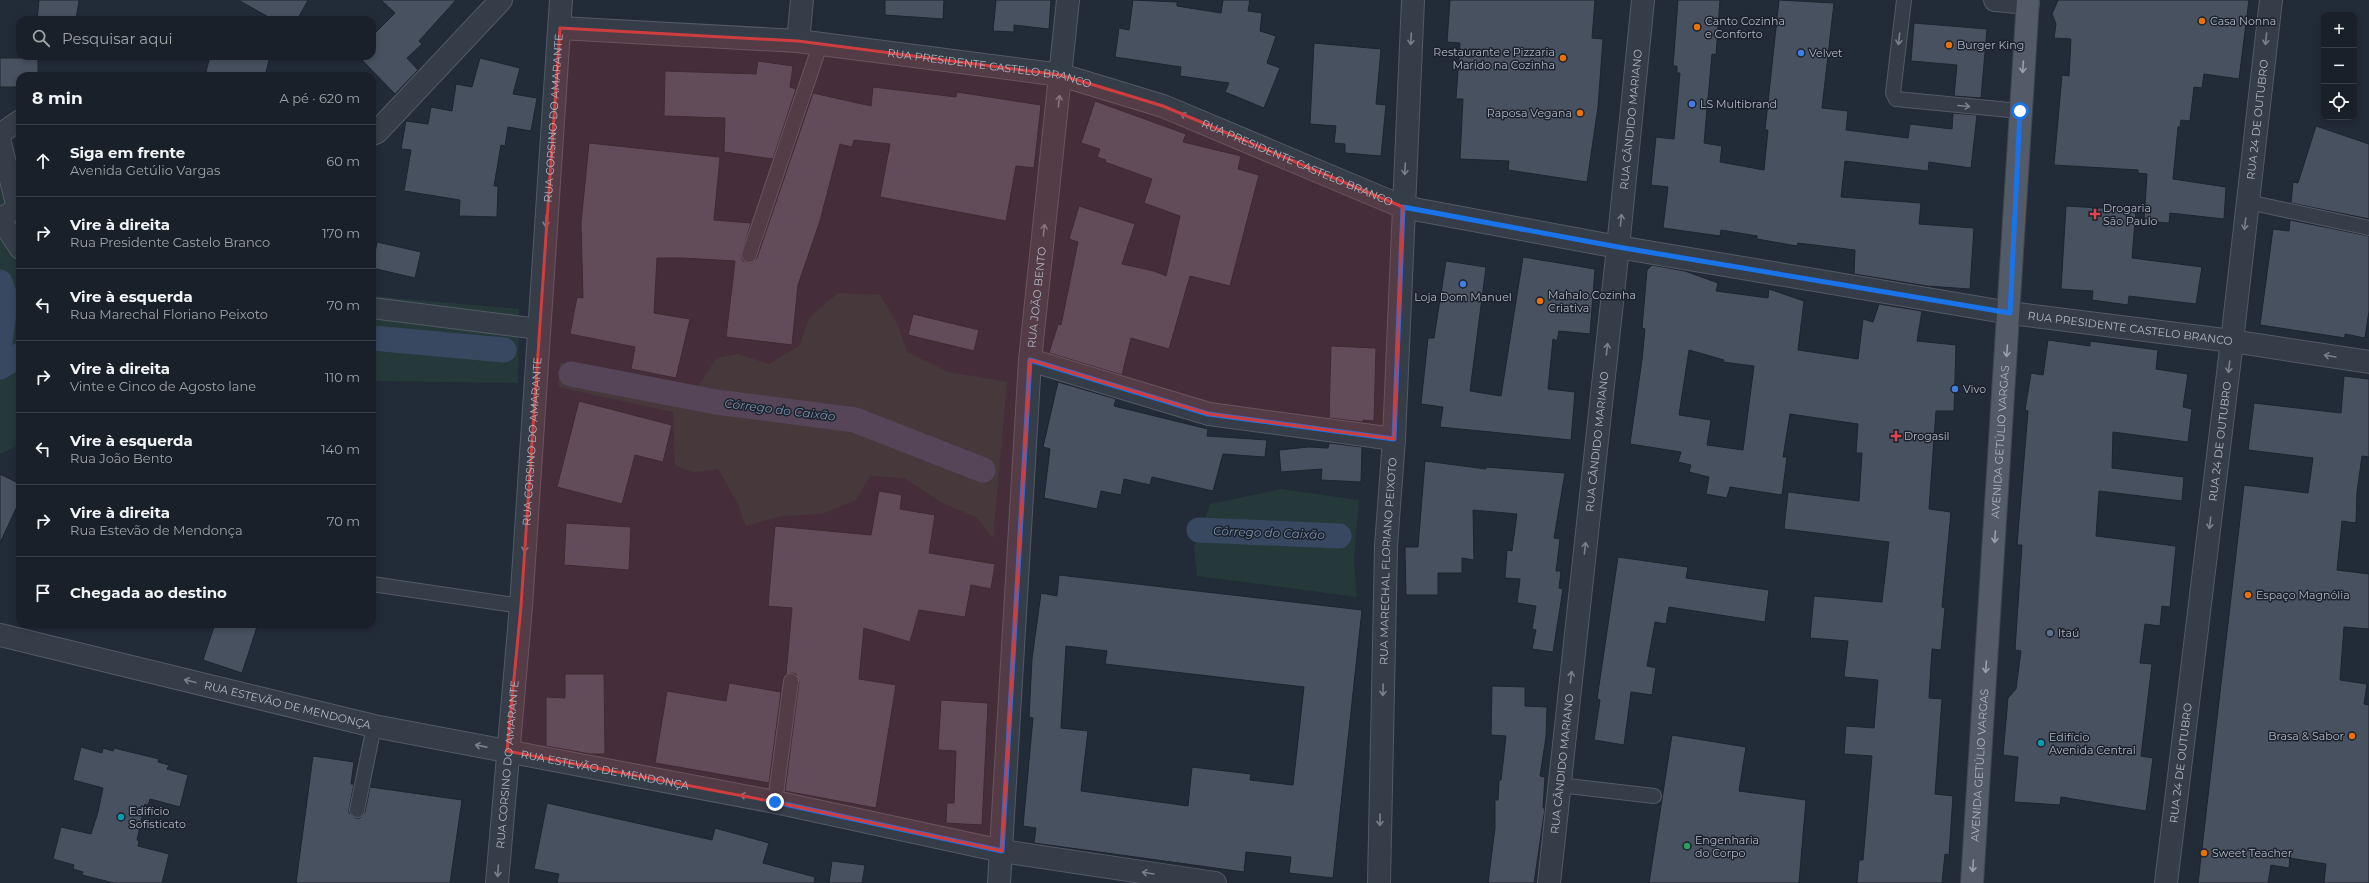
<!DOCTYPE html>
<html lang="pt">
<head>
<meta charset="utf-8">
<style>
	:root { --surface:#1a202a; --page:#272d36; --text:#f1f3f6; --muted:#9fa3a8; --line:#383e47 }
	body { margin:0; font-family:Montserrat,sans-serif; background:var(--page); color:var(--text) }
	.controls { position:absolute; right:12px; top:12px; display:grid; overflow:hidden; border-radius:8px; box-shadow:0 2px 6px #0003 }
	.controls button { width:36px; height:36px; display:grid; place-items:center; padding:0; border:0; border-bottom:1px solid var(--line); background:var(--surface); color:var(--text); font:20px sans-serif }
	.stop { position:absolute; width:12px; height:12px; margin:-9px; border:3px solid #1a73e8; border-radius:50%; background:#fff }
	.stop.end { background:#1a73e8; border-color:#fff; box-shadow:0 1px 4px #0008 }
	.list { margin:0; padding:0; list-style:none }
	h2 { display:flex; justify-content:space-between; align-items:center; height:52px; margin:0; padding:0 16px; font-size:17px }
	h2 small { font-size:13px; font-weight:400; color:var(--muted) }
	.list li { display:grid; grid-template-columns:26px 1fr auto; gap:12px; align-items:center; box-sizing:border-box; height:72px; padding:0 16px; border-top:1px solid var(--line) }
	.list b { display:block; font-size:15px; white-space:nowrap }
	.list p { margin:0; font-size:13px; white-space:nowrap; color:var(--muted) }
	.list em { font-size:13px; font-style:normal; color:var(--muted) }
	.icon { flex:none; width:22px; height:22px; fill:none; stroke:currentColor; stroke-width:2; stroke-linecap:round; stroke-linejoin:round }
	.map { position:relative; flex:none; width:2369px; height:883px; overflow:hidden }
	.search { position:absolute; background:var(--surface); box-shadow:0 2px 6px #0003; left:16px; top:16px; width:360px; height:44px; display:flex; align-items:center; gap:10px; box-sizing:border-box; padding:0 14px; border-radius:12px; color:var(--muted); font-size:15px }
	.panel { position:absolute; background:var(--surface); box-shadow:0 2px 6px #0003; left:16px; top:72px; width:360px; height:556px; border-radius:12px }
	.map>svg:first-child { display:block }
	.green { fill:#25383a }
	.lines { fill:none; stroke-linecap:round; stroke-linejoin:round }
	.canal { stroke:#384860; stroke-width:25 }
	.building { fill:#485160; stroke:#1d242f; fill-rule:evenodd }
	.service-casing { stroke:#535a66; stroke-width:16 }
	.pedestrian-casing { stroke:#535a66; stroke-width:22 }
	.minor-casing { stroke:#535a66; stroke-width:24 }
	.tertiary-casing { stroke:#535a66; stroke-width:24 }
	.primary-casing { stroke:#3f4651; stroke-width:24 }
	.service { stroke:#353d48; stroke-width:14 }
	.pedestrian { stroke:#353d48; stroke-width:20 }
	.minor { stroke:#353d48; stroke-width:22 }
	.tertiary { stroke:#353d48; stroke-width:22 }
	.primary { stroke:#535b68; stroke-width:22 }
	.oneway { stroke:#79808c }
	.oneway2 { stroke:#99a0ad }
	.route { stroke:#1a73e8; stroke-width:5 }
	.marked { fill:#d03d3f; fill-opacity:0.2; stroke:#d03d3f; stroke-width:3; stroke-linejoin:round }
	.food-dot { fill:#e8710a; stroke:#1b222d; stroke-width:1.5 }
	.shop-dot { fill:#3f7fe0; stroke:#1b222d; stroke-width:1.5 }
	.health-dot { fill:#e0444e; stroke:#1b222d; stroke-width:1.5 }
	.service-dot { fill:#5c6f8a; stroke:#1b222d; stroke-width:1.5 }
	.culture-dot { fill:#0f9aa8; stroke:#1b222d; stroke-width:1.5 }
	.leisure-dot { fill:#2e9e5b; stroke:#1b222d; stroke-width:1.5 }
	.labels { text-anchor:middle; stroke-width:3; stroke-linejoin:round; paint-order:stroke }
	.poi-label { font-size:11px; fill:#b0b7c4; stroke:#1b222d; text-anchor:start }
	.street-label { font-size:11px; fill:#b0b7c4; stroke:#1b222d }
	.water-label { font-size:12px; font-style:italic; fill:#7a8eab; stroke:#1b222d }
</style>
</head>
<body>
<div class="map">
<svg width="2369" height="883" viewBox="0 0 2369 883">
	<rect width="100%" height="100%" fill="#222b38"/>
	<path class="green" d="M0,180L5,198L20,218V445L0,454Z
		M838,293L880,295L898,325L907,352L948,372L1007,382L993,538L976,517L942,503L904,478L870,476L856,500L822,514L781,516L746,526L738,504L718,469L693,472L675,466L673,412L558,387L560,363L695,390L717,358L738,354L769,364L799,346L810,317Z
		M372,296L519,309L518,383L372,381Z
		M1281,489L1359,500L1354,560L1357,597L1197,576L1194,548L1210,504Z"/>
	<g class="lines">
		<path class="canal" d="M0,282L6,299L0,342
			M372,338L504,350
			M0,367L20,355
			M571,374L716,402L855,420L983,470
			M1199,530L1339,536"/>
	</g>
	<path class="building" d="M39,0H79L76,20H37Z
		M238,0H308L297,20H274Z
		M381,0H456L419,41L422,44L407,58L418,70L395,94L358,56H372V36L395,13Z
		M885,0H944L943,19L885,15Z
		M996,0H1051L1049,29L1014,25V32L993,31Z
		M1133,0L1177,2V6L1221,13L1223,0H1250L1248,11L1262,13L1260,31L1276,36L1267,63L1280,68L1264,108L1225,92L1229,83L1180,76L1181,67L1115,57L1119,28L1129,30Z
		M1450,0H1595L1592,38L1603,39L1598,107L1587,182L1508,170L1509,161L1460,159L1463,99H1456L1460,43L1447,42Z
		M1678,0H1720L1716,55L1712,54L1704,143L1722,146L1720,162L1764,170L1768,130H1765L1779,0L1834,3L1822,108L1848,111L1846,130L1908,138L1910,124L1952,129L1953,113L1977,115L1971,168L1929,162L1928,171L1845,161L1841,197L1921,203L1919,224L1974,228L1970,289L1927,286L1854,274L1855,250L1798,243L1797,246L1757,239V236L1721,230L1720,236L1663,228L1668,187L1651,185L1656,137L1674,139L1680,73H1677V66H1673Z
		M2058,0H2249L2239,79L2204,74L2202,88L2194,87L2190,121L2181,120L2180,127H2178L2173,179L2226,187L2224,219L2170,213L2169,223L2144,221L2147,174L2138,173V170L2054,165L2062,75L2069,76L2071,39L2054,38L2056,24L2052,14Z
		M1914,23L1987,29L1981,98L1954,96L1957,65L1911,61Z
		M1314,43L1381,49L1376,104L1386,105L1381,156L1345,153V144L1334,143L1336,126L1310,124Z
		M210,56H270L265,76H222L206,72Z
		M0,58H38V76H20V87H0Z
		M480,58L520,68L513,94L537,98L531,131L508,127L505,146L501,145L494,186H498L497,217L459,216L460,200L404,191L411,150L401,149L406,121L428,124L431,107L452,111L456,84L472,87Z
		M758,61L793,66L790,87L796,89L773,159L724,152L725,118L664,116L665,71L756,74Z
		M873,87L956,97L957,92L1041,105L1034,168L1016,166L1006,221L880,197L890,144L854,140L852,147L840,144L820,221L798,285L792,345L726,337L735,261L682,258H657L654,313L690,319L676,378L631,369L635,347L570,334L577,297L583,298L581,223L589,143L720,157L714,220L751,223L741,256L743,261L751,263L757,258L813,93L871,106Z
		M1095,101L1186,134L1183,142L1241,156L1238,169L1259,175L1230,286L1190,276L1169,349L1131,338L1122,375L1049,353L1058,324L1061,325L1078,242L1069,239L1079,206L1135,224L1122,264L1154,271L1166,276L1180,216L1144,203L1152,179L1105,162L1106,160L1097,157L1100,149L1081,143Z
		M2316,126L2369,144V219L2291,203L2293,182L2298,183Z
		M2066,206L2136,210L2132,258L2202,267L2196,304L2129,296L2128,305L2092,300L2093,291L2061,289Z
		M2290,220L2369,236V311L2365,338L2345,334V338L2260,325L2273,229L2289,231Z
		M377,242L421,252L415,278L372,268Z
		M1523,257L1595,269L1590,334L1559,331L1557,341L1553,339L1548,389L1575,392L1571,440L1440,427L1443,407L1421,404L1428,338H1434L1446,261L1486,267L1470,391L1501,396Z
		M1652,265L1685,271L1718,283L1716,291L1768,298L1769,289L1804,301L1798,350L1858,359L1863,319L1873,322L1879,304L1922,311L1917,341L1956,345L1954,411H1936L1929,509L1951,512L1942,607L1945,608L1941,650L1932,649L1929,698L1942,699L1935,794L1953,796L1949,855L1945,854L1942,883H1857L1859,860H1863L1872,756L1844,754L1846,726L1874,728L1878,680L1844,677L1848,641L1810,638L1814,596L1882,602L1889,542L1784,529L1788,492L1859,501L1862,453H1856L1858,424L1790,414L1783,457H1787L1782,495L1730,487L1727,498L1706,494L1709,477L1689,472L1691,465L1678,462L1681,452L1630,444L1642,360L1645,329L1642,328L1647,270ZM1689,350L1724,360L1723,362L1754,366L1743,450L1707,445L1711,420L1679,415Z
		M913,314L979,330L974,351L908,335Z
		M2048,340L2090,346V341L2158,350L2156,369L2188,374L2183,407L2192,409L2188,442L2113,432L2112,468L2184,477L2182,501L2099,491L2096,536L2176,546L2170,607L2162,606L2160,626L2145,624L2140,663L2152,664L2141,756L2153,758L2146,811L2061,797L2060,805L2014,802L2018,757L2003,755L2008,698L2016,689L2021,651L2015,650L2022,545H2017L2028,411L2025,410L2031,373L2043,375Z
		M1331,346L1376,348L1374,421L1363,420V422L1329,418Z
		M2344,376L2369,379V457L2362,456L2357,492L2356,523L2342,521L2337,570L2369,574V629L2344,627L2340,680L2367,684L2364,704L2369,705V883H2324L2326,864L2290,858L2289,868L2271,865L2268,883H2198L2244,485L2308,493L2313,458L2248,450L2254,403L2341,413Z
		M1058,382L1116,399L1114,406L1208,429L1207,436L1267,440L1265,457L1223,454L1213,491L1152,477L1150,485L1124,479L1121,495L1101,491L1097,509L1044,498L1050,449L1043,447Z
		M579,401L672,425L663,462L635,455L622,504L557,487Z
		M1329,443L1362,447L1361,482L1321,480L1322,469L1281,472L1279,450L1309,447L1328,448Z
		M1425,461L1486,469V467L1565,473L1554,538L1560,539L1556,571H1561L1559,588L1563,589L1553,652L1532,649L1536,630L1532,629L1536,606L1517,603L1520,579L1505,578L1507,550L1512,551L1517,514L1473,510L1474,560L1462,558V573H1438V595H1406L1405,547H1418Z
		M0,474L20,484V500L0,543Z
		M879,491L902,495L900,509L935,515L929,553L995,564L991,589L971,585L965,617L919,610L910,642L864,628L859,679L896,685L876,808L785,791L799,682L796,674L792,673L786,675L792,608L768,606L775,526L871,535Z
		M566,523L631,527L629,570L564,565Z
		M1618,557L1688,567L1686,578L1769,590L1765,622L1669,607L1666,624L1655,622L1647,666L1656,668L1652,695L1631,692L1624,745L1594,740L1600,700L1597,699Z
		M1059,575L1362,610L1333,878L1289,873L1291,857L1246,852L1244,872L1034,843L1036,828L1023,826L1033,718L1029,717L1032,659L1041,593L1057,596ZM1066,646L1107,651L1105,664L1304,687L1293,785L1250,780L1251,774L1192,767L1188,806L1081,791L1088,731L1061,728Z
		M215,624H258L242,673L203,660Z
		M565,674H604L605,754H590L546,746V697L565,698Z
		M729,683L781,692L769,783L655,763L667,691L726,701Z
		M1492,686L1525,687V706L1547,707L1546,737L1540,776L1545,777L1543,808H1545L1534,883H1488L1495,828V800H1498L1499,780H1501L1506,736L1491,735Z
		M941,700L988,703L982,825L946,823L947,803H954L956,751L938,750Z
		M1672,735L1746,747L1739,791L1806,800L1799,883H1649Z
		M81,747L102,753L103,748L113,751L114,748L159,759L158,762L169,765L167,769L188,775L180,807L150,799L148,805L145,804L137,840L139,841L138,846L169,854L162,883H114L82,875L83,872L73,869L74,865L53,859L61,827L91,834L98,812L103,788L73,780Z
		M313,756L354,762L351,784H354L349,809V813L355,818H360L365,812L370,787L462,800L450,883H296Z
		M547,803L712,840L715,828L769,843L763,863L815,877L814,883H557L559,874L534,869Z
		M832,861L865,865L862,883H829Z"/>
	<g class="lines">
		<g class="service-casing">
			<path id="service" d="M1904,0L1893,93L1896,99L2020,111
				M2248,202L2369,228
				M749,255L820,45
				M372,584L521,606
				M1559,785L1654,796
				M775,802L791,681
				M357,810L374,726"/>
		</g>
		<g class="pedestrian-casing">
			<path id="pedestrian" d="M0,134L20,120
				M0,139L17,208L1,218L0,216
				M0,219L20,249
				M372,308L539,329"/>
		</g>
		<g class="minor-casing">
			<g id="minor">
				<path d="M1995,0L2028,3"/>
				<path id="s1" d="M560,28L798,41L1061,75L1163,106L1403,207L1618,247L2010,313L2232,341L2369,362"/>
				<path d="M798,41L802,0"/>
				<path d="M372,134L377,132L501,0"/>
				<path d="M1030,360L1209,414L1394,439"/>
				<path id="s2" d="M999,883L1030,360L1068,0"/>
				<path id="s3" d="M1379,883L1386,546L1394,439L1413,0"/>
				<path id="s4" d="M1549,883L1618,247L1643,0"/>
				<path id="s5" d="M2166,883L2232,341L2271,0"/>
			</g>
		</g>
		<g class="tertiary-casing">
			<g id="tertiary">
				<path id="s6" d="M0,635L374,726L775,802L1002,851L1215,883"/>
				<path id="s7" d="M497,883L521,606L561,0"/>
			</g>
		</g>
		<g class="primary-casing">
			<g id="primary">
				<path id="s8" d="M1972,883L2028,0"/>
			</g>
		</g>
		<use href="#service" class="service"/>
		<use href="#pedestrian" class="pedestrian"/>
		<use href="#minor" class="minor"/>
		<use href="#tertiary" class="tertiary"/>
		<use href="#primary" class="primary"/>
	</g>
	<defs><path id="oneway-shaft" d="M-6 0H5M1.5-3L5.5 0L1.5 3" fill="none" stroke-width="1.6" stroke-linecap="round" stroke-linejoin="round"/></defs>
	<g class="oneway">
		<use href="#oneway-shaft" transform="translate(1411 39) rotate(93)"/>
		<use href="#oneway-shaft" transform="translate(1899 39) rotate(97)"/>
		<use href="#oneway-shaft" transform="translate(2266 39) rotate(96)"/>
		<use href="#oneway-shaft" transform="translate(1059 101) rotate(-84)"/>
		<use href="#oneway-shaft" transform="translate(1964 106) rotate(5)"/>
		<use href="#oneway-shaft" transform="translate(1186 116) rotate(-157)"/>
		<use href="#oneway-shaft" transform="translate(1405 169) rotate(93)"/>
		<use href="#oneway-shaft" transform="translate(1621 220) rotate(-84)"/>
		<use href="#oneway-shaft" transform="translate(546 221) rotate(94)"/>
		<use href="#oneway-shaft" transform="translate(2245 224) rotate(97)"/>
		<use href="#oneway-shaft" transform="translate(1044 230) rotate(-84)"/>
		<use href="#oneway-shaft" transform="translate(1607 349) rotate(-84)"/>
		<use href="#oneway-shaft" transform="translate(2330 356) rotate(-171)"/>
		<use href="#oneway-shaft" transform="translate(2229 367) rotate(97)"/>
		<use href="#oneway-shaft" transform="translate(2210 523) rotate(97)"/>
		<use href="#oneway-shaft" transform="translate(525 546) rotate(94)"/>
		<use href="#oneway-shaft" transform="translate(1585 548) rotate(-84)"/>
		<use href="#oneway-shaft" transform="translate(1571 677) rotate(-84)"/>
		<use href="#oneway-shaft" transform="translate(190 681) rotate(-166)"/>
		<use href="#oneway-shaft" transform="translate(1383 690) rotate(91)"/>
		<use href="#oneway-shaft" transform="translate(481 746) rotate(-169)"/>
		<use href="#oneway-shaft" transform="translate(746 796) rotate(-169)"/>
		<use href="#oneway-shaft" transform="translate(1380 820) rotate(91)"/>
		<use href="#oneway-shaft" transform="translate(498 871) rotate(94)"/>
		<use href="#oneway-shaft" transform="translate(1148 873) rotate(-171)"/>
	</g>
	<g class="oneway2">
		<use href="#oneway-shaft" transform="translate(2023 67) rotate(94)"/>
		<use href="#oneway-shaft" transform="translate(2007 351) rotate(94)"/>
		<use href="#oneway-shaft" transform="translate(1995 537) rotate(94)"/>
		<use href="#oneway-shaft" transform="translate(1986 667) rotate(94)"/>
		<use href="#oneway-shaft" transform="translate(1973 866) rotate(94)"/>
	</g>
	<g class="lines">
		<path class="route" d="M775,802L1002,851L1030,360L1208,414L1394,439L1403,207L1618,247L2010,313L2020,111"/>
	</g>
	<path class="marked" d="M560,28L798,41L1061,75L1163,106L1403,207L1394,439L1209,414L1030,360L1002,851L775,802L507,751L521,606Z"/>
	<g class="food-dot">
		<circle cx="2202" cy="21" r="4"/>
		<circle cx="1697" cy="27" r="4"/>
		<circle cx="1949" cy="45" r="4"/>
		<circle cx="1563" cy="58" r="4"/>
		<circle cx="1580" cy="113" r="4"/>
		<circle cx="1540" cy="301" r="4"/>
		<circle cx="2248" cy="595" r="4"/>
		<circle cx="2352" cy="736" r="4"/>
		<circle cx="2204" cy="853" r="4"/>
	</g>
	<g class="shop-dot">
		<circle cx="1801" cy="53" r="4"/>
		<circle cx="1692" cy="104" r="4"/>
		<circle cx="1463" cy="284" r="4"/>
		<circle cx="1955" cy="389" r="4"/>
	</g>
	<g class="health-dot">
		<path d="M2093 208h4v4h4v4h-4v4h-4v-4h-4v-4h4z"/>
		<path d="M1894 430h4v4h4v4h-4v4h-4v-4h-4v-4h4z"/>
	</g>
	<circle class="service-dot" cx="2050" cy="633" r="4"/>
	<g class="culture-dot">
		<circle cx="2041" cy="743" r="4"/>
		<circle cx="121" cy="817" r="4"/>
	</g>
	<circle class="leisure-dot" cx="1687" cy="846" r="4"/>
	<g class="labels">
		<g class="poi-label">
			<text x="1705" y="25">Canto Cozinha<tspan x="1705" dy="13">e Conforto</tspan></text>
			<text x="2210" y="25">Casa Nonna</text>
			<text x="1957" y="49">Burger King</text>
			<text x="1555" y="56" text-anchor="end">Restaurante e Pizzaria<tspan x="1555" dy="13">Marido na Cozinha</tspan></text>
			<text x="1809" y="57">Velvet</text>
			<text x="1700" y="108">LS Multibrand</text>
			<text x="1572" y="117" text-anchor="end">Raposa Vegana</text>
			<text x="2103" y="212">Drogaria<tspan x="2103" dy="13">São Paulo</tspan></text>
			<text x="1548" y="299">Mahalo Cozinha<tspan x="1548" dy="13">Criativa</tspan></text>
			<text x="1463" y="301" text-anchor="middle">Loja Dom Manuel</text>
			<text x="1963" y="393">Vivo</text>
			<text x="1904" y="440">Drogasil</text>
			<text x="2256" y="599">Espaço Magnólia</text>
			<text x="2058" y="637">Itaú</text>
			<text x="2344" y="740" text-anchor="end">Brasa &amp; Sabor</text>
			<text x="2049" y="741">Edifício<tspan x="2049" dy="13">Avenida Central</tspan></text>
			<text x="129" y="815">Edifício<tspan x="129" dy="13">Sofisticato</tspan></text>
			<text x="1695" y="844">Engenharia<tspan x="1695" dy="13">do Corpo</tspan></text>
			<text x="2212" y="857">Sweet Teacher</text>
		</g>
		<g class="street-label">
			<text dy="4" stroke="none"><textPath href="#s1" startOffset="432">RUA PRESIDENTE CASTELO BRANCO</textPath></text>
			<text dy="4" stroke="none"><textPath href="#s7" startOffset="767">RUA CORSINO DO AMARANTE</textPath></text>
			<text dy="4" stroke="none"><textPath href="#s4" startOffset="768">RUA CÂNDIDO MARIANO</textPath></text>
			<text dy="4" stroke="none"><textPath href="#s5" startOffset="769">RUA 24 DE OUTUBRO</textPath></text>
			<text dy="4" stroke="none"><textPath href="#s1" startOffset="756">RUA PRESIDENTE CASTELO BRANCO</textPath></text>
			<text dy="4" stroke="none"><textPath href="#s2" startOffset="587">RUA JOÃO BENTO</textPath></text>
			<text dy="4" stroke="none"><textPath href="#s1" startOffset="1608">RUA PRESIDENTE CASTELO BRANCO</textPath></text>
			<text dy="4" stroke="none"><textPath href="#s7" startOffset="443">RUA CORSINO DO AMARANTE</textPath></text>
			<text dy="4" stroke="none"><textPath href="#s4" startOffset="444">RUA CÂNDIDO MARIANO</textPath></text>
			<text dy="4" stroke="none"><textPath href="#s8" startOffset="442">AVENIDA GETÚLIO VARGAS</textPath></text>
			<text dy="4" stroke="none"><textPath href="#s5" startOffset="445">RUA 24 DE OUTUBRO</textPath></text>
			<text dy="4" stroke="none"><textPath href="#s3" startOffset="322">RUA MARECHAL FLORIANO PEIXOTO</textPath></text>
			<text dy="4" stroke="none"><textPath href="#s6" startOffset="296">RUA ESTEVÃO DE MENDONÇA</textPath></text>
			<text dy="4" stroke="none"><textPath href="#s5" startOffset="121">RUA 24 DE OUTUBRO</textPath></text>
			<text dy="4" stroke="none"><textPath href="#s4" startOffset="120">RUA CÂNDIDO MARIANO</textPath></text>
			<text dy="4" stroke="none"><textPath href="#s7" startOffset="119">RUA CORSINO DO AMARANTE</textPath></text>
			<text dy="4" stroke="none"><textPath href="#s8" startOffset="118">AVENIDA GETÚLIO VARGAS</textPath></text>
			<text dy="4" stroke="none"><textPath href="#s6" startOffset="620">RUA ESTEVÃO DE MENDONÇA</textPath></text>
		</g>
		<g class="water-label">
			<text transform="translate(780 410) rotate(7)" y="4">Córrego do Caixão</text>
			<text transform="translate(1269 533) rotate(2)" y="4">Córrego do Caixão</text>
		</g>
	</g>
</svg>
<div class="controls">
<button>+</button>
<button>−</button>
<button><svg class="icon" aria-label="locate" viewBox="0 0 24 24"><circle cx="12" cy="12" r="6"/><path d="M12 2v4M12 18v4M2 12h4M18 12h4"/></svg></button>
</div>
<div class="stop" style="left:2020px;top:111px"></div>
<div class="stop end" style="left:775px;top:802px"></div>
<div class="search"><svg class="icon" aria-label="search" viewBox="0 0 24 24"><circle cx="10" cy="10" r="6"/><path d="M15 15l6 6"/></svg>Pesquisar aqui</div>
<section class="panel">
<h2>8 min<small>A pé · 620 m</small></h2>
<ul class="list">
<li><svg class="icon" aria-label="ahead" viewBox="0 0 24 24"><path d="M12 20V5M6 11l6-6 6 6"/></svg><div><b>Siga em frente</b><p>Avenida Getúlio Vargas</p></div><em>60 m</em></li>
<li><svg class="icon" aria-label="right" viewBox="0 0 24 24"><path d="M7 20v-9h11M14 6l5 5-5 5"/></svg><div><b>Vire à direita</b><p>Rua Presidente Castelo Branco</p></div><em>170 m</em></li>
<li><svg class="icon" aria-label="left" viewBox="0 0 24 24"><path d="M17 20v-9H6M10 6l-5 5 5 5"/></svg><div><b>Vire à esquerda</b><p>Rua Marechal Floriano Peixoto</p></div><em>70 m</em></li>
<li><svg class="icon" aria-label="right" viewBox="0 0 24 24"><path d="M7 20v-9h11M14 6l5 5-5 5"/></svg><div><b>Vire à direita</b><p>Vinte e Cinco de Agosto lane</p></div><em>110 m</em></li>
<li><svg class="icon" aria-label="left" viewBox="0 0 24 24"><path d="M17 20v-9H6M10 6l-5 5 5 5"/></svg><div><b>Vire à esquerda</b><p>Rua João Bento</p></div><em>140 m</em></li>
<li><svg class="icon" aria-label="right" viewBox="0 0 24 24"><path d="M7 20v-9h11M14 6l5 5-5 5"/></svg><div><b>Vire à direita</b><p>Rua Estevão de Mendonça</p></div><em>70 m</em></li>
<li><svg class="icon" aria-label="arrive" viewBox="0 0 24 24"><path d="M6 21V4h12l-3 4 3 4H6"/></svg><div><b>Chegada ao destino</b></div></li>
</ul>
</section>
</div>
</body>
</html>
